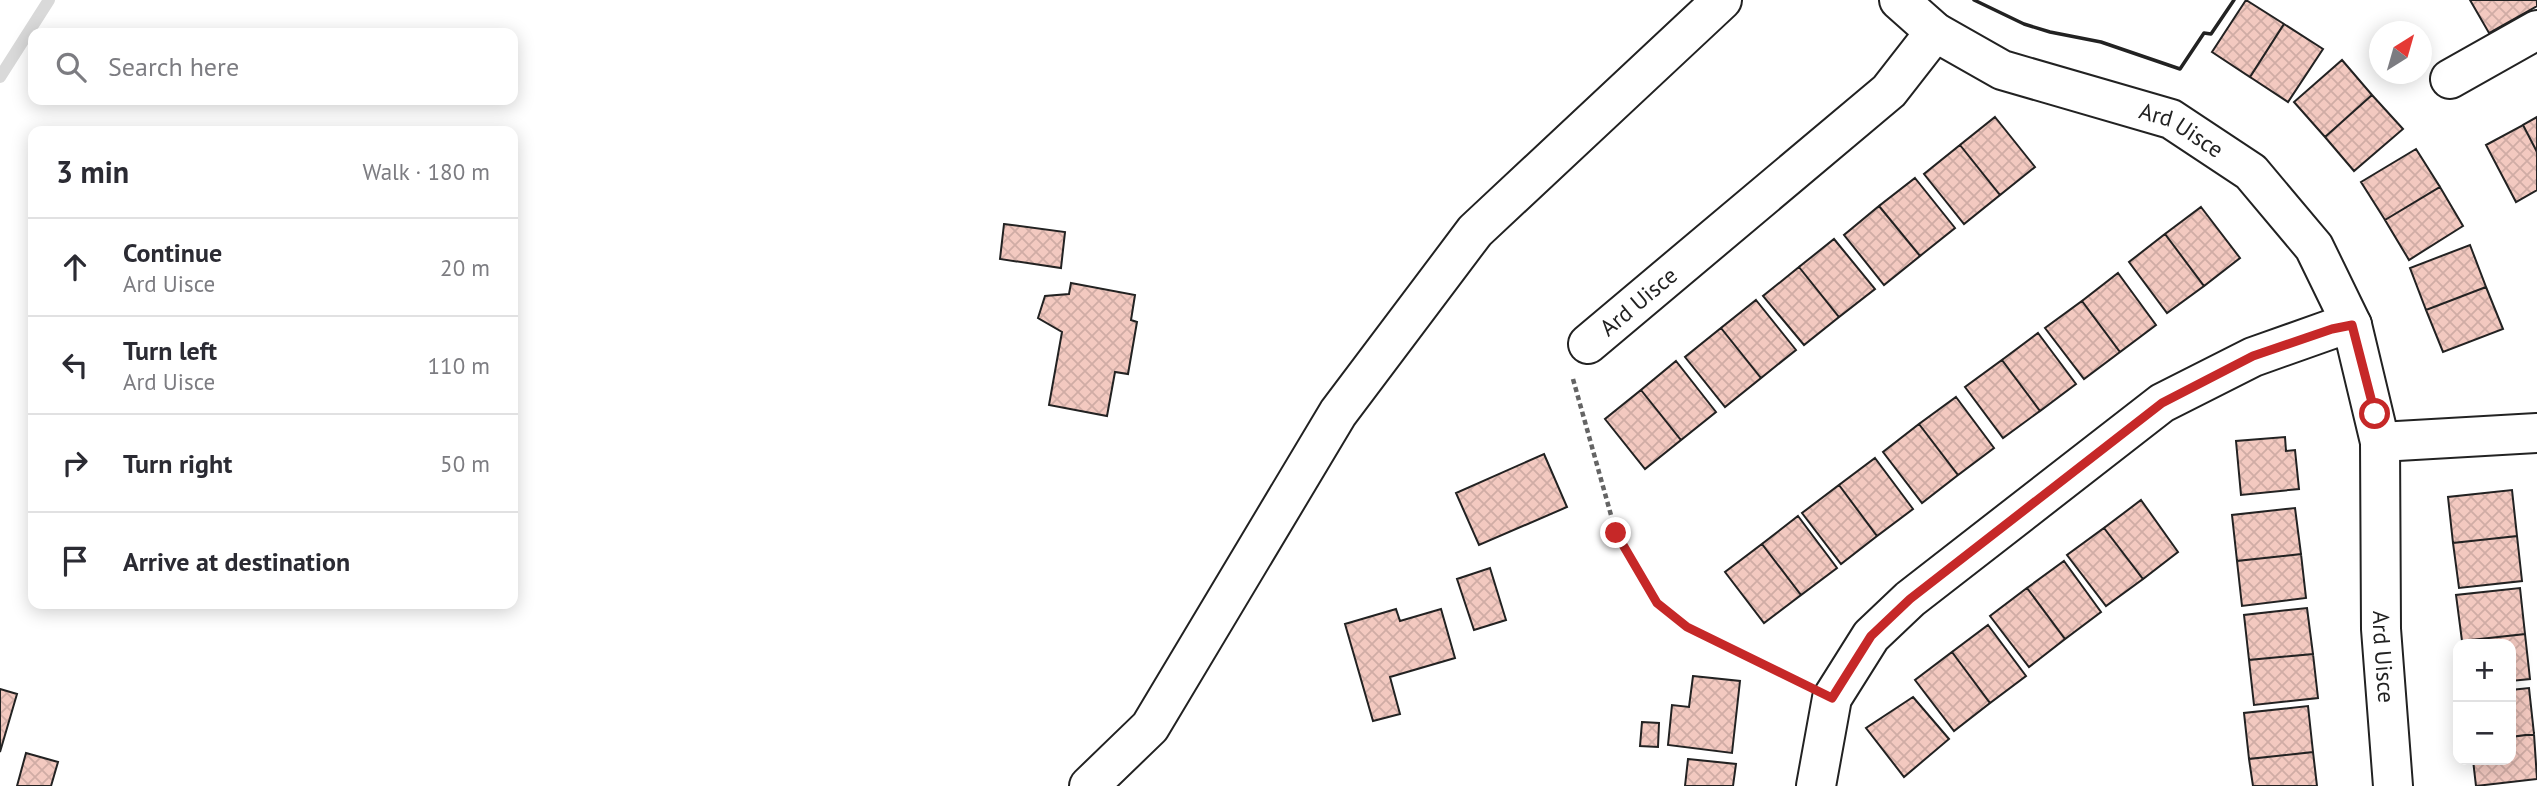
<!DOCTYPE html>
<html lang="en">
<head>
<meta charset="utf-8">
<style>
	:root { --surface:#fff; --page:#f2f2f3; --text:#2b2b33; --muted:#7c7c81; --line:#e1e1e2 }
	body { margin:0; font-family:"PT Sans",sans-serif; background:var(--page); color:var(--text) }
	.controls { position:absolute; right:21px; bottom:21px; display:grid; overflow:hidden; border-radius:14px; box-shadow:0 4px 18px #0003 }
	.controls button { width:63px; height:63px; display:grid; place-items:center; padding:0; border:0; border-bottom:2px solid var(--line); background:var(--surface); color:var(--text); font:35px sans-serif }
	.compass { position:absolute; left:2369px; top:21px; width:63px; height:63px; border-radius:50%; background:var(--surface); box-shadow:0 4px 18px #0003; rotate:37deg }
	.stop { position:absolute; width:21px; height:21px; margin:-16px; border:5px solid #c62828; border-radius:50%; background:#fff }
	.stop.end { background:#c62828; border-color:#fff; box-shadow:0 2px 7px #0008 }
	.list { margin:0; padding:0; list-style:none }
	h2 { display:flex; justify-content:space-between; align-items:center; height:91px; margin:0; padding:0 28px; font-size:30px }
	h2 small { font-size:23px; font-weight:400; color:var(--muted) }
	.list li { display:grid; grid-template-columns:46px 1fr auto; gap:21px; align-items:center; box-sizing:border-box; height:98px; padding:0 28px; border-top:2px solid var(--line) }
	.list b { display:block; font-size:26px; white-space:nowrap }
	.list p { margin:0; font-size:23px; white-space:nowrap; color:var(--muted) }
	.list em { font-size:23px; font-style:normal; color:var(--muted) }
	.icon { flex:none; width:38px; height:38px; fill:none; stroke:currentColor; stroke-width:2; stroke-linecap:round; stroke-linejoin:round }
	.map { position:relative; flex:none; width:2537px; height:786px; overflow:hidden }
	.search { position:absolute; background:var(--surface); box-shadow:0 4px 18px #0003; left:28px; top:28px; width:490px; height:77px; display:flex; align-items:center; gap:18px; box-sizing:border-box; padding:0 24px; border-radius:14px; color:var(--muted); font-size:26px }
	.panel { position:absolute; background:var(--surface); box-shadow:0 4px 18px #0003; left:28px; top:126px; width:490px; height:483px; border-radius:14px }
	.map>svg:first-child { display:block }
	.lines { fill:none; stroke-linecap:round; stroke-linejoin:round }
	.stream { stroke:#d9d9d9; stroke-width:12 }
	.building { fill:url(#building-cross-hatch); stroke:#222; stroke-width:2 }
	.minor-casing { stroke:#222; stroke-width:42 }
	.path { stroke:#646464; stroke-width:4.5; stroke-dasharray:5 3.5; stroke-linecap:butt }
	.minor { stroke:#fff; stroke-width:38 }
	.wall { stroke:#222; stroke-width:3.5 }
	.route { stroke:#c62828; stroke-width:9 }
	.labels { text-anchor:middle; stroke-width:5; stroke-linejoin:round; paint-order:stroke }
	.street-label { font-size:23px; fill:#222; stroke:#fff }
</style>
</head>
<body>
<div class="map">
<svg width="2537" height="786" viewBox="0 0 2537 786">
	<defs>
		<pattern id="building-cross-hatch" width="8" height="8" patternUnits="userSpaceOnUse" patternTransform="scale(1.75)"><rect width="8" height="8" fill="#f3c9c0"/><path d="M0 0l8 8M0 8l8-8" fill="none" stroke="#d0aca5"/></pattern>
	</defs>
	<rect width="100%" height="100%" fill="#fff"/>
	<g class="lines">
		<path class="stream" d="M0,77L49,0"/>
	</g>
	<path class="building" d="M2246,0L2284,24L2250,77L2212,52Z
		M2470,0H2537V6L2489,33Z
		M2284,24L2323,49L2288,102L2250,77Z
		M2342,60L2372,95L2325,137L2294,102Z
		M2372,95L2403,129L2354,171L2325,137Z
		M1995,117L2035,167L2000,195L1960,145Z
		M2537,117V152L2523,125Z
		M2523,125L2537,152V190L2516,202L2486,145Z
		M1960,145L2000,195L1964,224L1924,174Z
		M2416,149L2440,187L2385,220L2361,182Z
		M1915,178L1955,228L1920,256L1879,206Z
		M2440,187L2463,226L2409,260L2385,220Z
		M1879,206L1920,256L1884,285L1844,235Z
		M2201,207L2240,258L2204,286L2165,234Z
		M1004,224L1065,232L1061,268L1000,259Z
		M2165,234L2204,286L2167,313L2129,262Z
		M1834,239L1875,289L1839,317L1799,267Z
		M2470,245L2486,287L2426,310L2410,268Z
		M1799,267L1839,317L1804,345L1763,296Z
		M2118,273L2156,325L2120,352L2082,301Z
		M1071,283L1135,295L1131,320L1137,322L1128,374L1115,372L1107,416L1049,405L1062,332L1038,318L1045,296L1069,294Z
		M2486,287L2503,329L2443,352L2426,310Z
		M1756,300L1796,350L1761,378L1721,328Z
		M2082,301L2120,352L2084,379L2045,328Z
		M1721,328L1761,378L1725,407L1685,357Z
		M2038,333L2076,384L2040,411L2002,360Z
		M2002,360L2040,411L2003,438L1965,387Z
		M1676,361L1716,412L1681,440L1641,390Z
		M1641,390L1681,440L1645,469L1605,419Z
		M1956,397L1994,448L1958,475L1919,424Z
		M1919,424L1958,475L1922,503L1883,452Z
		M2285,437L2286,451L2295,450L2299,489L2241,495L2236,441Z
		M1544,454L1567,507L1479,545L1456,493Z
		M1875,458L1913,509L1877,536L1839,485Z
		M1839,485L1877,536L1841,564L1802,513Z
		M2512,490L2517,536L2453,543L2448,497Z
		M2141,500L2178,552L2143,579L2104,528Z
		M2295,508L2301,554L2237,561L2232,515Z
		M1798,516L1837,568L1801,595L1762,544Z
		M2104,528L2143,579L2106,606L2067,555Z
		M2517,536L2522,581L2459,588L2453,543Z
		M1762,544L1801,595L1764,623L1725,572Z
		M2301,554L2306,598L2242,606L2237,561Z
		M2064,561L2101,612L2065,639L2027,588Z
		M1490,568L1506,620L1474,630L1457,579Z
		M2027,588L2065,639L2029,667L1990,616Z
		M2520,588L2525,634L2462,641L2456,595Z
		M2307,608L2313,654L2249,660L2244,615Z
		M1396,609L1400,621L1441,609L1455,658L1390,677L1400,714L1373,721L1345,624Z
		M1988,625L2026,676L1990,703L1952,652Z
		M2525,634L2530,679L2511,681V644H2462V641Z
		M1952,652L1990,703L1954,731L1915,680Z
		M2313,654L2318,698L2254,705L2249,660Z
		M1693,676L1740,681L1732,753L1668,745L1672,705L1689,707Z
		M2529,688L2534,734L2511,737V690Z
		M0,689L17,694L0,752Z
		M1913,697L1949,739L1904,777L1866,728Z
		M2308,706L2313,752L2249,759L2244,713Z
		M1642,722L1659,723L1658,747L1640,746Z
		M2534,734L2537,779L2476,786L2473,760H2511V737Z
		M2313,752L2317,786H2253L2249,759Z
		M26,753L58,762L51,786H17Z
		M1688,759L1736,764L1733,786H1685Z"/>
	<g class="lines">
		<g class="minor-casing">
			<g id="minor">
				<path id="s1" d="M1899,0L1935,32L2002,70L2171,119L2251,172L2314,247L2352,325L2380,442L2381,629L2393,786"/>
				<path d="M2450,79L2537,30"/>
				<path id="s2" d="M1588,344L1889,91L1935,32"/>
				<path d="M2380,442L2537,433"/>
				<path d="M1089,786L1150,727L1338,413L1475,231L1722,0"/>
				<path d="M1816,786L1832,698L1871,636L1910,599L2162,403L2253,357L2332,329L2352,325"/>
			</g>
		</g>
		<path class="path" d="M1573,379L1616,533L1657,603L1687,627L1796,680"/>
		<use href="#minor" class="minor"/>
		<path class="wall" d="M1974,0L2024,24L2050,32L2101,42L2180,69L2204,33L2211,34L2234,0"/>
	</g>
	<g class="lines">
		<path class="route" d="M1616,533L1657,603L1687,627L1832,698L1871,636L1910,599L2162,403L2253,356L2332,329L2352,325L2375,414"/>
	</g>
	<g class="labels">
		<g class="street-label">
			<text dy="8" stroke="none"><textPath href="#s1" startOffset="315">Ard Uisce</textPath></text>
			<text dy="8" stroke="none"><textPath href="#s2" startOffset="66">Ard Uisce</textPath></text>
			<text dy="8" stroke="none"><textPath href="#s1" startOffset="917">Ard Uisce</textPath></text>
		</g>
	</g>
</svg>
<div class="controls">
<button>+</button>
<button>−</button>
</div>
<svg class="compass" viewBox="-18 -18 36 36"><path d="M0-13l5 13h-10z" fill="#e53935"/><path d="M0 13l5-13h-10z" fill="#7c7c81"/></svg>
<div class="stop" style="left:2375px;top:414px"></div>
<div class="stop end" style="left:1616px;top:533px"></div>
<div class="search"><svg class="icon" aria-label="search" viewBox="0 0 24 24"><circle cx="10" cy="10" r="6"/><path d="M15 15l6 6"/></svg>Search here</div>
<section class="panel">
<h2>3 min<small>Walk · 180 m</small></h2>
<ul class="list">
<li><svg class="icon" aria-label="ahead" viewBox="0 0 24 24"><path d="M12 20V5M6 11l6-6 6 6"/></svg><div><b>Continue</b><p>Ard Uisce</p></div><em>20 m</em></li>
<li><svg class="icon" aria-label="left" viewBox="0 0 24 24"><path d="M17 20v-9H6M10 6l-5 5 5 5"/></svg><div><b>Turn left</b><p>Ard Uisce</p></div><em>110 m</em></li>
<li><svg class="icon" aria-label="right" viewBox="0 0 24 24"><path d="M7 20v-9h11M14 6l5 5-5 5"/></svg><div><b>Turn right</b></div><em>50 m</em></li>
<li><svg class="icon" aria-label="arrive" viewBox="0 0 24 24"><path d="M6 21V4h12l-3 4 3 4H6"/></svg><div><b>Arrive at destination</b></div></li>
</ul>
</section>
</div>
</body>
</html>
